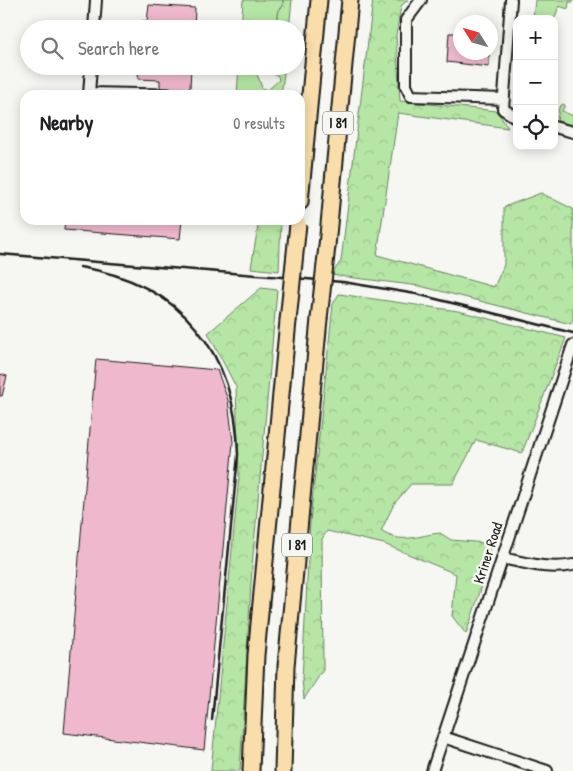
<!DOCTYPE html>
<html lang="en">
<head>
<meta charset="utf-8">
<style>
	:root { --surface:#fff; --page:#f2f2f2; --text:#202124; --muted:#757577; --line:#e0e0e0 }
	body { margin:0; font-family:"Patrick Hand",sans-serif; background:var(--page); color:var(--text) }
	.controls { position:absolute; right:15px; top:15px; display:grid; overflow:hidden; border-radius:10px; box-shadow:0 2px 12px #0003 }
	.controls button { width:45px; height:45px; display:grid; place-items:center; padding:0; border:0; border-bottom:1px solid var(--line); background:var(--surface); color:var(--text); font:25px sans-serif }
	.compass { position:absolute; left:453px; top:15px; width:45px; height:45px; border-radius:50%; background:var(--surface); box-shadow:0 2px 12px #0003; rotate:307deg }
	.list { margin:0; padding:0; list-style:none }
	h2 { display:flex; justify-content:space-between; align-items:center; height:65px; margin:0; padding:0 20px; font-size:21px }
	h2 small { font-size:16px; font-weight:400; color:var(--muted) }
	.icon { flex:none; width:28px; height:28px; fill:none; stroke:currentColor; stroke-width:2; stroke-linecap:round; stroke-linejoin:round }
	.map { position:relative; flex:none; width:573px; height:771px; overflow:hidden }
	.search { position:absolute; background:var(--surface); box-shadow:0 2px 12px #0003; left:20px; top:20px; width:285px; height:55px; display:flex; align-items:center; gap:12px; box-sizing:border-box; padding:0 18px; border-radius:28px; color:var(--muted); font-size:19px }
	.panel { position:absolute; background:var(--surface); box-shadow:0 2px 12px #0003; left:20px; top:90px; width:285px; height:135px; border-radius:15px }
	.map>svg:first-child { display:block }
	.grass { fill:#b6e6a5; stroke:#698160 }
	.forest { fill:url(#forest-crowns); stroke:#698160 }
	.building { fill:#f0b8cd; stroke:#1c1c1c }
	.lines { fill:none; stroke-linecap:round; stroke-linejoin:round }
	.minor-casing { stroke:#1c1c1c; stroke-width:14 }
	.highway-casing { stroke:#1c1c1c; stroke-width:19 }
	.minor { stroke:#f6f6f2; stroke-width:10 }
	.highway { stroke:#f9deab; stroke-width:15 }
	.rail { stroke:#1c1c1c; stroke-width:2.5 }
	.highway-bridge-casing { stroke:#1c1c1c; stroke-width:19; stroke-linecap:butt }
	.highway-bridge { stroke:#f9deab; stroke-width:15 }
	.labels { text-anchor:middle; stroke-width:5; stroke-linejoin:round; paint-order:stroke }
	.shield { fill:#f6f6f2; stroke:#5d5d5c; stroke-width:1 }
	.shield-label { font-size:14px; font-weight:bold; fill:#1c1c1c }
	.street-label { font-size:15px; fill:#1c1c1c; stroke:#f6f6f2 }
</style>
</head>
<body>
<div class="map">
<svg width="573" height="771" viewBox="0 0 573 771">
	<defs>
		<pattern id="forest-crowns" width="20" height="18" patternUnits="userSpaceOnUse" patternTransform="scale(1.25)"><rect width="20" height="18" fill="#b6e6a5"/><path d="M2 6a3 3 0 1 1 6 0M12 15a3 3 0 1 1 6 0" fill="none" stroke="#9cc58d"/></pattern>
	</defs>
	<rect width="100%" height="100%" fill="#f6f6f2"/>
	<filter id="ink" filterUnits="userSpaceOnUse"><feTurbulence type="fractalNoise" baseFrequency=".02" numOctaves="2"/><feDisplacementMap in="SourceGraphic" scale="10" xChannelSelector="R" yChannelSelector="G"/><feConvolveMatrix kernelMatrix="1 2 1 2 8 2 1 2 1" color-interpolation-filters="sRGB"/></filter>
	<g filter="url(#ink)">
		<path class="grass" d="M243,0H283V6L279,10L276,29H241Z
			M535,0H573V2H569L568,9L559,6L554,20L533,19Z
			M239,66H272L271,72L262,71L257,74L262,88L268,90V95H237Z
			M563,104L565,105L562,111L573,116V126L561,123L557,120L559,107Z"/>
		<path class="forest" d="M283,0H292L289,29H276L279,10L283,6Z
			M373,0H408L401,6L396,35L400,101L497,111L508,128L398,113L377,255L494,287L504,265V207L541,193L573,209V319L571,324L420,286L331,275L341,261Z
			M272,66H285L281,95H268V90L279,80L278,76L271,72Z
			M259,220H281L279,271L251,268Z
			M261,288L277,290L252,567L240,771H211L239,476L236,387L208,333Z
			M339,294L458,311L566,338L522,453L476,440L453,484H411L394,504L381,531C401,545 419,535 440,533L451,540L485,543L491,550L476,581L482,586L466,634L452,616L456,574L384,544L327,531L322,539L323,670L304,699L302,680L310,521L333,304Z"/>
		<path class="building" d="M149,5L195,8L194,29H142V21H147Z
			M449,33H460V52H489V67L447,62Z
			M145,66H191L190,89L160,88V80L138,79L139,68Z
			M65,220H182L180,239L64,230Z
			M96,359L217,370L228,400L233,442L204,750L64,733Z
			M0,374L7,376L2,396H0Z"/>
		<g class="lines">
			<g class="minor-casing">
				<path id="minor" d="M421,0L406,20V86L411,96L504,99
					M511,0L503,109L517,118
					M94,29L96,0
					M90,93L186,95
					M89,95L91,66
					M554,127L573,132
					M502,558C526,563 549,570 573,565
					M443,737L547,771
					M432,771L573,345"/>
			</g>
			<g class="highway-casing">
				<path id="highway" d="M300,202L319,0
					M327,246L350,0
					M251,771L256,655L288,321
					M283,771L286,666L319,319"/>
			</g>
			<use href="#minor" class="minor"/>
			<use href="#highway" class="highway"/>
			<path class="rail" d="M0,254L343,282L416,294L573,333
				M80,267C182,283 236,353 238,455L212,720"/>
			<g class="highway-bridge-casing">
				<path id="highway-bridge" d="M319,319L327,246
					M288,321L298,224"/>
			</g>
			<use href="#highway-bridge" class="highway-bridge"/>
		</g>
	</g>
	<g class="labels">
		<g class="shield">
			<rect x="323" y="111.5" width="30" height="23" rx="4"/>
			<rect x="282" y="533.5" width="30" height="23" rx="4"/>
		</g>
		<g class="shield-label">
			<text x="338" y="128">I 81</text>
			<text x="297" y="550">I 81</text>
		</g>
		<g class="street-label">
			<text transform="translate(488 553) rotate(-72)" y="5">Kriner Road</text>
		</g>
	</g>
</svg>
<div class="controls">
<button>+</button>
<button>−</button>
<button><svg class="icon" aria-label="locate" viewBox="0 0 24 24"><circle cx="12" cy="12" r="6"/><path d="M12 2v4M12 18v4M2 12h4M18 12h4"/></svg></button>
</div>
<svg class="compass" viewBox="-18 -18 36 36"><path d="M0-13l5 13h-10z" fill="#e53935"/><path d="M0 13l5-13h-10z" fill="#757577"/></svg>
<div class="search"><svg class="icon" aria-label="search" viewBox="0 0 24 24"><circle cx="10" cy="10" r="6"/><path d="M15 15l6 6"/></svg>Search here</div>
<section class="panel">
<h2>Nearby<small>0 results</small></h2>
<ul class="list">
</ul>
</section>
</div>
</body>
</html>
